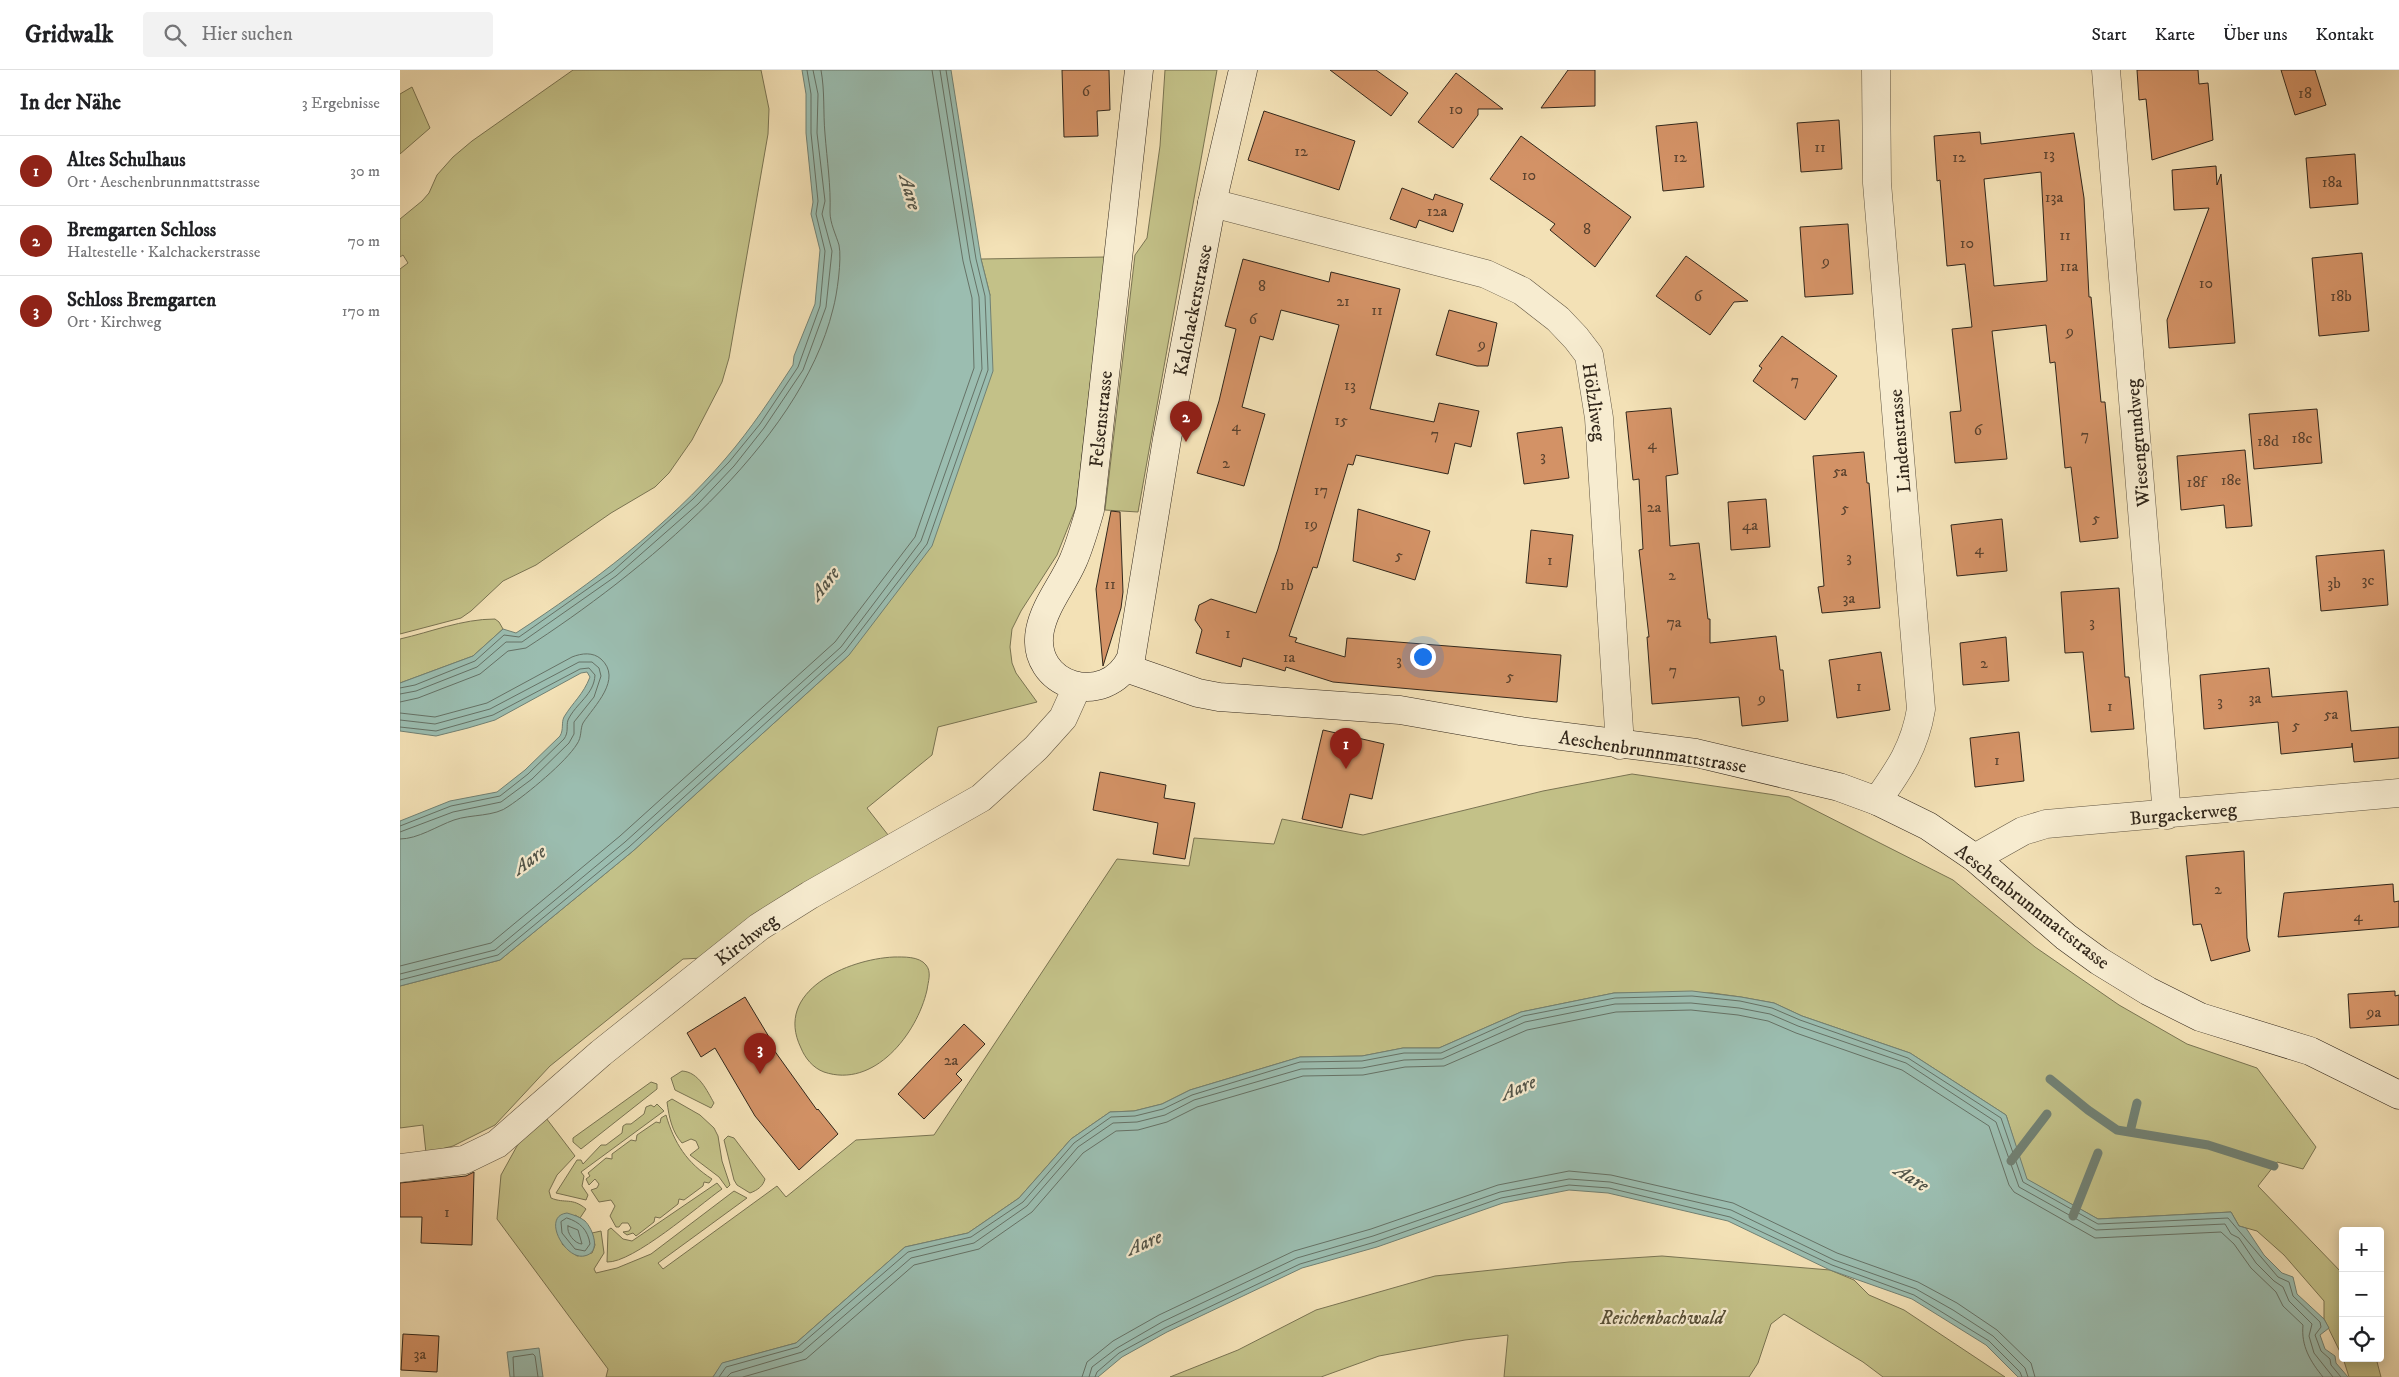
<!DOCTYPE html>
<html lang="de">
<head>
<meta charset="utf-8">
<style>
	:root { --surface:#fff; --page:#f2f2f2; --text:#202124; --muted:#757577; --line:#e0e0e0; --accent:#8f2418 }
	body { margin:0; font-family:"IM FELL DW Pica",serif; background:var(--page); color:var(--text) }
	.controls { position:absolute; right:15px; bottom:15px; display:grid; overflow:hidden; border-radius:5px; box-shadow:0 2px 12px #0003 }
	.controls button { width:45px; height:45px; display:grid; place-items:center; padding:0; border:0; border-bottom:1px solid var(--line); background:var(--surface); color:var(--text); font:25px sans-serif }
	.you { position:absolute; left:1022px; top:586px; width:18px; height:18px; margin:-12px; border:4px solid #fff; border-radius:50%; background:#1a73e8; box-shadow:0 0 0 8px #1a73e833 }
	.badge { display:grid; place-items:center; width:32px; height:32px; border-radius:50%; background:var(--accent); color:#fff; font-size:16px; font-weight:700 }
	.pin { position:absolute; translate:-50% -41px; filter:drop-shadow(0 1px 2px #0008) }
	.pin::after { content:''; position:absolute; top:26px; width:18px; height:15px; background:inherit; clip-path:polygon(0 0,100% 0,50% 100%) }
	.list { margin:0; padding:0; list-style:none }
	h2 { display:flex; justify-content:space-between; align-items:center; height:65px; margin:0; padding:0 20px; font-size:21px }
	h2 small { font-size:16px; font-weight:400; color:var(--muted) }
	.list li { display:grid; grid-template-columns:32px 1fr auto; gap:15px; align-items:center; box-sizing:border-box; height:70px; padding:0 20px; border-top:1px solid var(--line) }
	.list b { display:block; font-size:19px; white-space:nowrap }
	.list p { margin:0; font-size:16px; white-space:nowrap; color:var(--muted) }
	.list em { font-size:16px; font-style:normal; color:var(--muted) }
	.icon { flex:none; width:28px; height:28px; fill:none; stroke:currentColor; stroke-width:2; stroke-linecap:round; stroke-linejoin:round }
	.map { position:relative; flex:none; width:1999px; height:1307px; overflow:hidden }
	header { display:flex; align-items:center; gap:30px; box-sizing:border-box; height:70px; padding:0 25px; background:var(--surface); border-bottom:1px solid var(--line) }
	header strong { font-size:24px }
	nav { display:flex; gap:28px; margin-inline-start:auto; font-size:18px }
	.search { width:350px; height:45px; background:var(--page); display:flex; align-items:center; gap:12px; box-sizing:border-box; padding:0 18px; border-radius:5px; color:var(--muted); font-size:19px }
	main { display:flex }
	aside { flex:1; background:var(--surface) }
	.map>svg:first-child { display:block }
	.green { fill:#c3c188; stroke:#7a7452 }
	.water { fill:#9bbdb0; stroke:#718174 }
	.lines { fill:none; stroke-linecap:round; stroke-linejoin:round }
	.shore { stroke:#667266; stroke-width:1 }
	.stream { stroke:#718174; stroke-width:9 }
	.building { fill:#d39266; stroke:#32271b; fill-rule:evenodd }
	.street-casing { stroke:#625642; stroke-width:29 }
	.secondary-casing { stroke:#32271b; stroke-width:29 }
	.street { stroke:#f7ecd0; stroke-width:28 }
	.secondary { stroke:#f7ecd0; stroke-width:28 }
	.labels { text-anchor:middle; stroke-width:4.5; stroke-linejoin:round; paint-order:stroke }
	.number-label { font-size:16px; fill:#5a422e }
	.street-label { font-size:19px; fill:#32271b; stroke:#f7ecd0 }
	.park-label { font-size:19px; font-style:italic; fill:#564e36; stroke:#f7ecd0 }
	.water-label { font-size:20px; font-style:italic; fill:#525448; stroke:#f7ecd0 }
</style>
</head>
<body>
<header>
<strong>Gridwalk</strong>
<div class="search"><svg class="icon" aria-label="search" viewBox="0 0 24 24"><circle cx="10" cy="10" r="6"/><path d="M15 15l6 6"/></svg>Hier suchen</div>
<nav><a>Start</a><a>Karte</a><a>Über uns</a><a>Kontakt</a></nav>
</header>
<main>
<aside>
<h2>In der Nähe<small>3 Ergebnisse</small></h2>
<ul class="list">
<li><span class="badge">1</span><div><b>Altes Schulhaus</b><p>Ort · Aeschenbrunnmattstrasse</p></div><em>30 m</em></li>
<li><span class="badge">2</span><div><b>Bremgarten Schloss</b><p>Haltestelle · Kalchackerstrasse</p></div><em>70 m</em></li>
<li><span class="badge">3</span><div><b>Schloss Bremgarten</b><p>Ort · Kirchweg</p></div><em>170 m</em></li>
</ul>
</aside>
<div class="map">
<svg width="1999" height="1307" viewBox="0 0 1999 1307">
	<rect width="100%" height="100%" fill="#f3e1b6"/>
	<filter id="stains"><feTurbulence type="fractalNoise" baseFrequency=".004" numOctaves="4"/><feColorMatrix values="0 0 0 0 .2 0 0 0 0 .09 0 0 0 0 .02 0 0 0 .5 -.17"/></filter>
	<radialGradient id="worn" r=".72"><stop offset=".6" stop-color="#630" stop-opacity="0"/><stop offset="1" stop-color="#630" stop-opacity=".3"/></radialGradient>
	<path class="green" d="M173,0H361L369,39L368,64L329,288L322,312L292,370L269,403L255,417L211,443L136,495L103,511L71,541L61,548L0,564V199L8,193L3,185L0,187V149L22,131L29,123L37,105L53,87L72,71Z
		M765,0H817L738,442L705,440L735,185L747,168L760,76Z
		M12,17L30,58L0,84V24Z
		M705,187L676,437L657,485L621,541L612,559L610,577L612,593L616,603L637,632L538,657L532,685L467,738L492,770L303,888L283,889L150,996L95,1055L53,1076L26,1083L23,1055L0,1058V916L100,890L233,781L449,585L590,225L581,189Z
		M95,549L99,552L103,559L73,586L0,613V569C31,562 62,549 95,549Z
		M1232,704L1389,727L1553,810L1635,877L1719,935L1787,974L1857,998L1916,1077L1903,1099L1877,1092L1858,1116L1943,1204V1288L1924,1249V1231L1884,1185L1857,1161L1839,1156L1831,1142L1698,1149L1626,1109L1606,1045L1510,983L1402,946L1374,933L1341,927L1312,923H1214L1121,942L1039,978H1003L962,986L900,987L790,1020L762,1034L734,1041L710,1042L671,1069L619,1128L568,1163L505,1177L396,1273L323,1293L313,1307H206L208,1299L97,1149L101,1105L128,1056L143,1044L175,1086L157,1105L149,1121L151,1128C165,1134 172,1127 186,1139L180,1148L175,1145L162,1174L177,1186L192,1183L195,1175L192,1163L201,1161L204,1183L194,1199L196,1203L217,1198L251,1184L334,1121L347,1128L258,1193L263,1199L377,1116L386,1127L456,1070L534,1065L717,789L789,796L794,768L874,774L882,749L963,765L1143,721Z
		M494,887C503,887 519,886 526,895C532,902 528,912 527,920C517,964 474,1019 424,1002C413,998 405,988 401,978C373,921 448,889 494,887Z
		M282,1001C299,1002 307,1021 314,1033L311,1038L275,1020L271,1008Z
		M251,1012L257,1014V1019L181,1079L173,1072V1068Z
		M272,1029L300,1045L314,1058L318,1066L322,1091L330,1115L327,1118L319,1107L290,1085L299,1078L296,1071L291,1069L282,1073C272,1062 269,1047 267,1032Z
		M257,1034L264,1041L181,1102L184,1106L182,1116L188,1125L186,1130L156,1123L177,1090H181L183,1094L201,1075H206L222,1063L223,1056L226,1054H231L244,1044L246,1037L251,1035L254,1037Z
		M266,1045C274,1073 287,1093 312,1109L309,1113L304,1112L303,1116L284,1130L279,1129L278,1134L260,1148L255,1147L254,1152L236,1166L233,1163L227,1165L223,1162L229,1161L231,1158L228,1153H222L219,1157H216L210,1146L215,1136L211,1130L199,1132L191,1120L197,1118L199,1114L195,1109L189,1115L186,1109L190,1106L188,1103L206,1088L212,1089V1084L231,1070L236,1071L237,1065L256,1052L260,1053L261,1048Z
		M328,1066L334,1068L365,1109C363,1116 358,1120 350,1123L337,1115L334,1110L324,1070Z
		M317,1113L322,1119C298,1136 233,1193 207,1192L208,1160L211,1158L223,1169L232,1171Z
		M1262,1186L1430,1200L1454,1210L1469,1225L1504,1240L1605,1307H1483L1463,1292L1384,1244L1371,1254L1358,1293L1349,1307H1104L1108,1265L1065,1270L979,1286L921,1307H770L838,1280L916,1240L1035,1206L1169,1192Z
		M1943,1288H1976L1981,1307H1949Z"/>
	<path class="water" d="M402,0H551L581,189L590,225L593,301L532,476L449,585L233,781L100,890L0,916V751L50,731L97,722L125,700L160,666C164,659 161,653 164,647C173,632 183,625 190,607L187,602L181,603L95,650L68,658L36,666L0,661V613L73,586L103,559L116,563C191,514 268,456 326,388C351,359 372,327 393,295L394,286L415,234L420,180L411,144L413,132L406,63V24Z
		M1292,921L1341,927L1374,933L1402,946L1510,983L1606,1045L1627,1109L1698,1149L1831,1142L1839,1156L1846,1158L1864,1185L1882,1203L1893,1207L1897,1224L1924,1249L1929,1258L1920,1265L1925,1279L1935,1286L1936,1293L1948,1307H1618L1586,1275L1512,1229L1430,1200L1328,1151L1208,1123L1169,1120L1103,1133L977,1177L902,1198L767,1262L722,1287L698,1307H313L322,1293L396,1273L505,1177L568,1163L619,1128L671,1069L710,1042L734,1041L762,1034L790,1020L900,987L962,986L1003,978H1039L1121,942L1214,923Z
		M167,1143C174,1145 180,1147 185,1151C193,1159 202,1183 184,1186C165,1190 141,1146 167,1143Z
		M139,1278L143,1307H110L107,1282Z"/>
	<g class="lines">
		<path class="shore" d="M0,618L15,615L75,591L104,565L119,567L213,501L293,429L329,392L360,354L398,297L420,236L425,181L416,144L418,131L411,63V24L407,0
			M0,624L16,621L77,597L106,572H122L216,506L298,434L334,396L364,358L403,300L426,237L432,181L422,144L425,131L417,63L418,24L413,0
			M0,632L18,628L80,604L108,581L126,578C239,505 400,375 433,239C437,225 442,189 439,175C436,165 430,153 430,142C431,116 427,90 425,64C423,42 425,22 421,0
			M0,643L35,647L87,633L172,587C182,583 193,582 201,589C223,609 194,636 183,653C180,659 182,667 177,674C166,692 127,724 109,736C95,747 71,744 54,750C37,756 18,769 0,769
			M0,650L35,654L90,639L179,592H192L199,598L201,606L194,627L174,652V664L169,673L132,709L101,732L53,742L0,762
			M0,657L36,661L93,645L180,599L189,598L195,605C194,625 176,633 168,650C166,656 169,662 164,669L128,704L100,726L51,736L0,756
			M0,896L91,873L220,766L435,572L515,467L574,298L572,228L563,191L532,0
			M0,904L95,880L225,772L441,577L521,471L582,299L579,227L570,190L540,0
			M0,910L98,885L229,777L445,581L527,474L588,300L585,226L576,189L546,0
			M167,1148C180,1152 188,1160 190,1174L185,1181L175,1179L162,1163L161,1152Z
			M168,1156L178,1160L182,1174C175,1174 166,1163 168,1156Z
			M114,1307L113,1287L133,1284L135,1286L138,1307
			M319,1307L326,1297L398,1277L508,1182L571,1167L623,1132L674,1073L711,1047L735,1046L763,1039L792,1025L900,992L962,991L1004,983H1041L1123,946L1215,928L1292,926L1340,931L1372,938L1400,950L1508,988L1601,1048L1623,1112L1698,1154L1828,1148L1878,1207L1889,1212L1893,1226L1920,1252L1921,1257L1915,1265L1921,1281L1930,1289L1931,1295L1941,1307
			M327,1307L331,1303L402,1282L511,1188L574,1173L627,1136L678,1077L713,1053L737,1052L765,1045L794,1030L901,999L962,998L1004,990L1042,989L1125,952L1215,934L1291,933L1339,938L1370,944L1398,956L1506,993L1596,1052L1619,1117L1696,1160L1825,1154L1831,1164L1839,1168L1856,1193L1874,1211L1883,1217L1889,1231L1912,1254L1909,1266L1914,1283L1933,1307
			M343,1307L406,1289L514,1195L579,1179L632,1142L683,1083L716,1061L738,1060L767,1052L797,1037L903,1006L963,1005L1005,997L1044,996L1127,960L1216,942L1291,940L1338,945L1368,951L1396,963L1502,1000L1589,1056L1609,1115L1614,1122L1695,1168L1821,1162L1834,1174L1851,1198L1876,1222L1883,1236L1903,1255C1901,1276 1910,1291 1923,1307
			M682,1307L687,1292L713,1271L759,1245L894,1181L971,1159L1098,1115L1169,1101L1211,1105L1333,1133L1437,1183L1518,1212L1557,1233L1597,1260L1631,1293L1635,1307
			M689,1307L692,1297L717,1278L762,1252L897,1188L973,1166L1100,1122L1169,1109L1210,1112L1331,1140L1434,1190L1516,1219L1553,1240L1593,1266L1625,1298L1628,1307
			M695,1307L697,1302L719,1283L765,1258L900,1194L975,1172L1101,1128L1169,1115L1209,1118L1330,1147L1432,1195L1514,1225L1589,1271L1620,1302L1622,1307"/>
		<path class="stream" d="M1650,1009L1688,1040L1717,1060L1808,1075L1874,1096
			M1730,1062L1737,1033
			M1611,1091L1647,1044
			M1673,1146L1698,1083"/>
	</g>
	<path class="building" d="M662,0H709L710,40L697,41L698,66L664,67Z
		M930,0H976L1008,23L991,46Z
		M1168,0H1195V36L1141,38Z
		M1737,0H1798L1799,14L1808,13L1813,70L1752,90L1746,29L1739,30Z
		M1881,0H1915L1926,35L1895,45Z
		M1056,3L1103,39H1078V45L1053,78L1018,52Z
		M864,41L955,71L939,120L848,90Z
		M1439,50L1442,99L1401,102L1397,53Z
		M1297,52L1304,117L1263,121L1256,56Z
		M1580,62L1581,74L1674,63L1684,128L1689,227H1691L1701,332H1705L1718,468L1680,472L1671,397L1665,398L1655,292L1650,293L1646,255L1592,261L1607,389L1555,393L1550,342L1561,341L1552,259L1572,257L1565,194L1547,196L1540,110L1537,111L1534,66ZM1641,102L1647,211L1594,216L1584,109Z
		M1121,66L1231,147L1195,197L1150,160L1155,154L1090,109Z
		M1955,84L1958,134L1910,138L1906,88Z
		M1816,96L1817,115L1821,104L1835,273L1769,278L1767,250L1809,138L1774,140L1772,100Z
		M1002,118L1033,130L1035,124L1063,134L1053,162L1019,150L1016,158L990,149Z
		M1448,154L1453,224L1405,227L1400,157Z
		M1962,183L1969,261L1919,266L1912,188Z
		M1286,186L1348,231L1334,232L1310,265L1256,226Z
		M843,189L929,212L931,202L1000,219L970,339L1034,352L1039,333L1079,341L1071,377L1055,373L1048,404L956,385L953,395L948,394L917,498L913,497L889,566L897,568L895,572L945,587L947,568L1161,585L1157,632L933,612L886,597L885,601L843,588L841,597L796,583L802,560L795,550L799,535L811,529L856,543L878,479L939,255L881,240L873,270L860,266L842,337L865,344L844,416L797,403L819,331L836,259L825,256Z
		M1049,240L1097,253L1088,296H1077L1036,285Z
		M1382,266L1437,306L1405,350L1353,311L1362,298L1359,296Z
		M1271,338L1278,404L1266,406L1270,476L1299,473L1308,549H1310V573L1376,566L1380,600H1383L1388,651L1342,656L1339,627L1252,634L1247,567H1249L1239,480L1243,479L1239,409L1233,410L1226,342Z
		M1917,339L1922,393L1854,399L1849,344Z
		M1162,357L1169,408L1124,414L1117,363Z
		M1845,380L1852,456L1826,458L1824,435L1781,440L1777,386Z
		M1464,382L1467,413H1469L1480,538L1422,543L1418,517L1424,516L1413,386Z
		M1366,429L1370,477L1331,480L1328,432Z
		M958,439L1030,461L1015,510L953,491Z
		M711,441L720,442L723,522L721,538L703,596L696,519Z
		M1602,449L1607,501L1557,506L1551,455Z
		M1131,460L1173,465L1167,517L1126,513Z
		M1984,480L1988,535L1921,541L1916,486Z
		M1719,518L1725,607H1729L1734,659L1691,662L1683,582L1665,583L1661,522Z
		M1606,567L1609,611L1563,615L1560,573Z
		M1481,582L1490,640L1437,648L1429,590Z
		M1869,598L1872,627L1947,621L1951,661L1999,657V688L1954,692L1952,673V677L1881,684L1878,652L1804,659L1800,605Z
		M923,660L984,674L972,729L950,724L942,758L902,749Z
		M1619,662L1624,711L1575,717L1570,668Z
		M700,702L766,715L764,728L795,733L785,789L753,784L758,753L693,740Z
		M1844,781L1847,868L1850,881L1811,891L1801,854L1793,855L1786,786Z
		M1993,814L1994,832L1999,831V857L1878,867L1884,823Z
		M1995,921V926L1999,925V955L1950,958L1948,924Z
		M345,927L369,967L366,969L417,1040L418,1039L438,1064L399,1100L355,1046L315,978L301,987L287,963Z
		M564,954L585,974L556,1004L562,1010L524,1049L498,1024Z
		M74,1102L72,1175L21,1173L22,1147H0V1113L66,1106Z
		M3,1264L39,1266L37,1302L1,1300Z"/>
	<g class="lines">
		<g class="street-casing">
			<path id="street" d="M1476,0L1477,113L1521,639C1515,677 1499,700 1477,731
				M1706,0L1767,745
				M812,133L1086,204L1122,221L1158,249L1176,268L1189,285L1199,348L1220,675
				M1575,788L1623,761L1646,754L1999,723
				M0,1098L64,1090L97,1074L201,983L359,857L410,825L581,728L636,678L663,648L677,617"/>
		</g>
		<g class="secondary-casing">
			<path id="secondary" d="M739,0L690,440C685,457 680,475 673,491C663,514 645,535 640,560C629,616 706,640 731,588L767,369L812,133L843,0
				M726,598L798,623L819,627L1000,640L1120,661L1296,683L1439,717L1477,731L1528,756L1575,788L1666,867L1699,891L1748,921L1800,947L1910,981L1999,1025"/>
		</g>
		<use href="#street" class="street"/>
		<use href="#secondary" class="secondary"/>
	</g>
	<g class="labels">
		<g class="number-label">
			<text x="686" y="26">6</text>
			<text x="1905" y="28">18</text>
			<text x="1056" y="44">10</text>
			<text x="1420" y="82">11</text>
			<text x="901" y="86">12</text>
			<text x="1649" y="89">13</text>
			<text x="1280" y="92">12</text>
			<text x="1559" y="92">12</text>
			<text x="1129" y="110">10</text>
			<text x="1932" y="117">18a</text>
			<text x="1654" y="132">13a</text>
			<text x="1037" y="146">12a</text>
			<text x="1187" y="164">8</text>
			<text x="1665" y="170">11</text>
			<text x="1567" y="178">10</text>
			<text x="1426" y="196">9</text>
			<text x="1669" y="201">11a</text>
			<text x="1806" y="218">10</text>
			<text x="862" y="221">8</text>
			<text x="1298" y="231">6</text>
			<text x="1941" y="231">18b</text>
			<text x="943" y="236">21</text>
			<text x="977" y="245">11</text>
			<text x="853" y="254">6</text>
			<text x="1670" y="266">9</text>
			<text x="1082" y="279">9</text>
			<text x="1395" y="315">7</text>
			<text x="950" y="320">13</text>
			<text x="941" y="355">15</text>
			<text x="836" y="361">4</text>
			<text x="1578" y="365">6</text>
			<text x="1035" y="369">7</text>
			<text x="1685" y="370">7</text>
			<text x="1902" y="373">18c</text>
			<text x="1868" y="376">18d</text>
			<text x="1252" y="379">4</text>
			<text x="1143" y="391">3</text>
			<text x="826" y="398">2</text>
			<text x="1440" y="406">5a</text>
			<text x="1831" y="415">18e</text>
			<text x="1796" y="417">18f</text>
			<text x="921" y="425">17</text>
			<text x="1254" y="442">2a</text>
			<text x="1445" y="443">5</text>
			<text x="1696" y="453">5</text>
			<text x="911" y="459">19</text>
			<text x="1350" y="460">4a</text>
			<text x="1579" y="484">4</text>
			<text x="999" y="490">5</text>
			<text x="1449" y="492">3</text>
			<text x="1150" y="495">1</text>
			<text x="1272" y="510">2</text>
			<text x="1968" y="515">3c</text>
			<text x="1934" y="518">3b</text>
			<text x="710" y="519">11</text>
			<text x="887" y="520">1b</text>
			<text x="1449" y="533">3a</text>
			<text x="1274" y="557">7a</text>
			<text x="1692" y="557">3</text>
			<text x="828" y="568">1</text>
			<text x="889" y="592">1a</text>
			<text x="999" y="595">3</text>
			<text x="1584" y="598">2</text>
			<text x="1273" y="605">7</text>
			<text x="1110" y="611">5</text>
			<text x="1459" y="621">1</text>
			<text x="1362" y="633">9</text>
			<text x="1855" y="633">3a</text>
			<text x="1820" y="636">3</text>
			<text x="1710" y="641">1</text>
			<text x="1931" y="649">5a</text>
			<text x="1896" y="660">5</text>
			<text x="1597" y="695">1</text>
			<text x="1818" y="824">2</text>
			<text x="1958" y="851">4</text>
			<text x="1974" y="947">9a</text>
			<text x="551" y="995">2a</text>
			<text x="47" y="1147">1</text>
			<text x="20" y="1289">3a</text>
		</g>
		<g class="street-label">
			<text transform="translate(792 240) rotate(-79)" y="7">Kalchackerstrasse</text>
			<text transform="translate(1195 332) rotate(82)" y="7">Hölzliweg</text>
			<text transform="translate(700 349) rotate(-84)" y="7">Felsenstrasse</text>
			<text transform="translate(1499 371) rotate(-95)" y="7">Lindenstrasse</text>
			<text transform="translate(1737 373) rotate(-95)" y="7">Wiesengrundweg</text>
			<text transform="translate(1253 681) rotate(9)" y="7">Aeschenbrunnmattstrasse</text>
			<text transform="translate(1783 743) rotate(-5)" y="7">Burgackerweg</text>
			<text transform="translate(1633 836) rotate(38)" y="7">Aeschenbrunnmattstrasse</text>
			<text transform="translate(346 869) rotate(-37)" y="7">Kirchweg</text>
		</g>
		<g class="park-label">
			<text x="1262" y="1254">Reichenbachwald</text>
		</g>
		<g class="water-label">
			<text transform="translate(511 122) rotate(74)" y="7">Aare</text>
			<text transform="translate(424 513) rotate(-52)" y="7">Aare</text>
			<text transform="translate(129 789) rotate(-36)" y="7">Aare</text>
			<text transform="translate(1118 1017) rotate(-23)" y="7">Aare</text>
			<text transform="translate(1512 1107) rotate(32)" y="7">Aare</text>
			<text transform="translate(744 1172) rotate(-23)" y="7">Aare</text>
		</g>
	</g>
	<rect width="100%" height="100%" filter="url(#stains)"/>
	<rect width="100%" height="100%" fill="url(#worn)"/>
</svg>
<div class="controls">
<button>+</button>
<button>−</button>
<button><svg class="icon" aria-label="locate" viewBox="0 0 24 24"><circle cx="12" cy="12" r="6"/><path d="M12 2v4M12 18v4M2 12h4M18 12h4"/></svg></button>
</div>
<div class="you"></div>
<div class="pin badge" style="left:946px;top:699px">1</div>
<div class="pin badge" style="left:786px;top:372px">2</div>
<div class="pin badge" style="left:360px;top:1004px">3</div>
</div>
</main>
</body>
</html>
